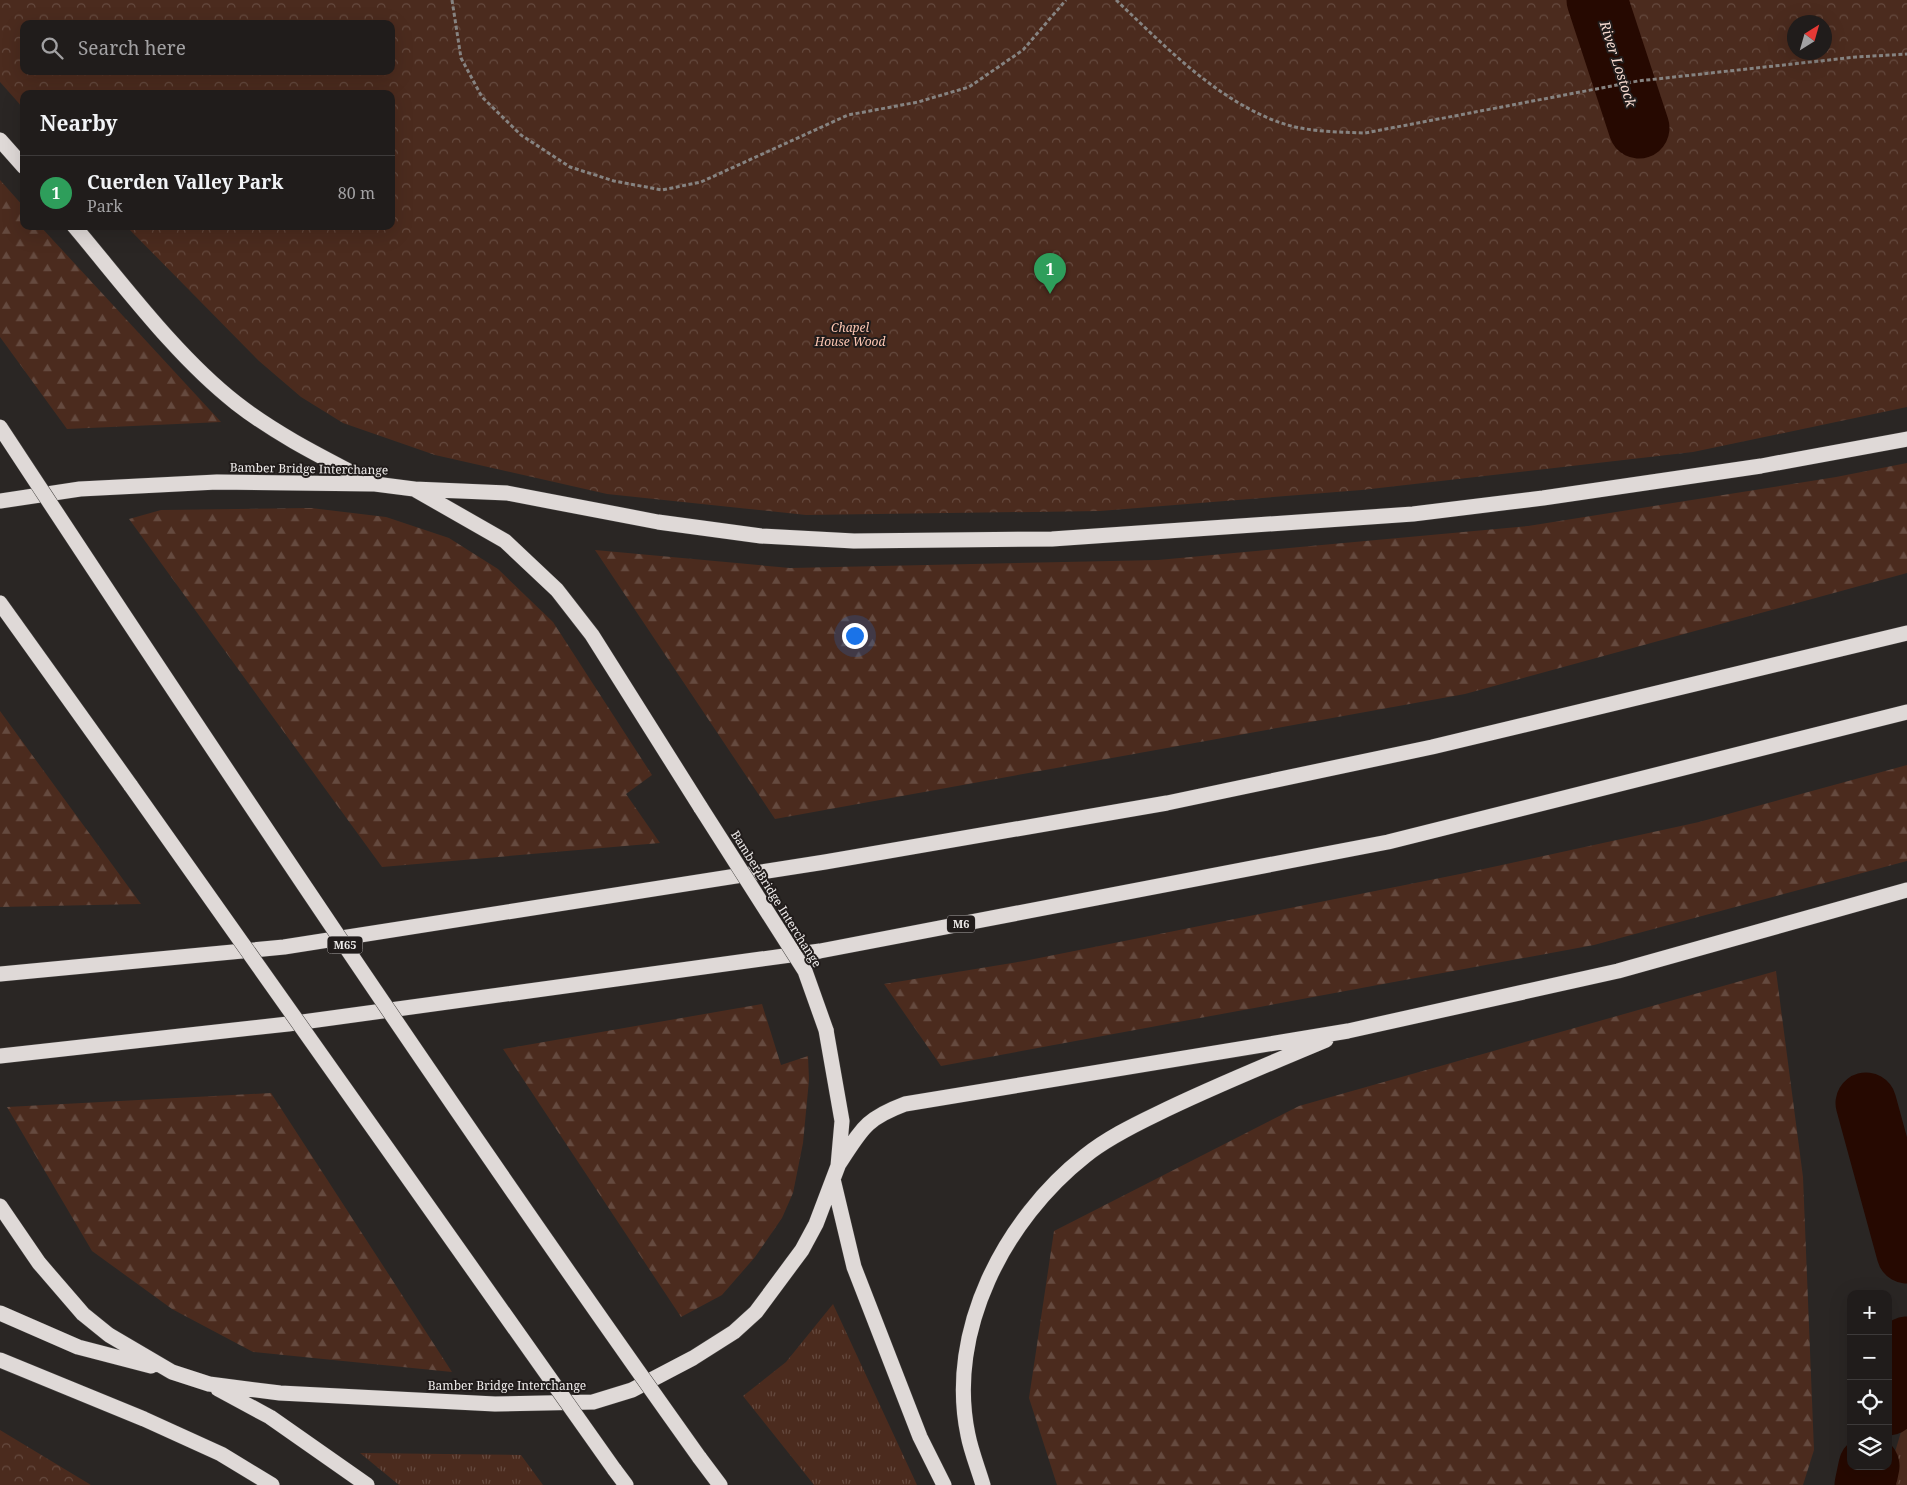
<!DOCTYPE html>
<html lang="en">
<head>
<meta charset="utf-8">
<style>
	:root { --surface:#201c1b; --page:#282524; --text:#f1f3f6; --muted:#a2a1a3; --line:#3d3a3a; --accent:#8c9099 }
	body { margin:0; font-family:"Noto Serif",serif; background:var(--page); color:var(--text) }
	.controls { position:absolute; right:15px; bottom:15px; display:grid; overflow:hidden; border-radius:10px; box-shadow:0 5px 20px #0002 }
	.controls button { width:45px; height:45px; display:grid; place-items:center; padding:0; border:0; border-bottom:1px solid var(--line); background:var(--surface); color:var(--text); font:25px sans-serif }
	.compass { position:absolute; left:1787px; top:15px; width:45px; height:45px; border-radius:50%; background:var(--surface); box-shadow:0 5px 20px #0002; rotate:37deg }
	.you { position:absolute; left:854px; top:635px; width:18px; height:18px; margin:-12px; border:4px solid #fff; border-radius:50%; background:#1a73e8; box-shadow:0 0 0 8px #1a73e833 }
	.badge { display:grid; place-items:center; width:32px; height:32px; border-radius:50%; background:var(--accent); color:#fff; font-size:16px; font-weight:700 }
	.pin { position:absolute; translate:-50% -41px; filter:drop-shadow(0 1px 2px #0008) }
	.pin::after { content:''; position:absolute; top:26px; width:18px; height:15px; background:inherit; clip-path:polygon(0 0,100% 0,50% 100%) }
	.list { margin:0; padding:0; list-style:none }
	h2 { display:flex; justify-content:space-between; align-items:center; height:65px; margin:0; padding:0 20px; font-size:21px }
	h2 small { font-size:16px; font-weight:400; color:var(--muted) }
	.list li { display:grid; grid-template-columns:32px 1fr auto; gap:15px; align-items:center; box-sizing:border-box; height:75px; padding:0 20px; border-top:1px solid var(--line) }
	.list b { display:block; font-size:19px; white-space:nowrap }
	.list p { margin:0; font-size:16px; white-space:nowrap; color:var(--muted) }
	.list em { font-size:16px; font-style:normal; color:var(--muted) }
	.icon { flex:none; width:28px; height:28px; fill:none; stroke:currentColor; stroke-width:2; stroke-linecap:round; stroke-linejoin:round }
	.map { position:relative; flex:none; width:1907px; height:1485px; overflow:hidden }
	.search { position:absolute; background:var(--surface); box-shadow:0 5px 20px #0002; left:20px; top:20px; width:375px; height:55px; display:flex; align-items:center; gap:12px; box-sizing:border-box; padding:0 18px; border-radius:10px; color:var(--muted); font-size:19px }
	.panel { position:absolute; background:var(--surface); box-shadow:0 5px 20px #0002; left:20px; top:90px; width:375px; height:140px; border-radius:10px }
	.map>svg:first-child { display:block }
	.grass { fill:url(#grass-tufts) }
	.forest { fill:url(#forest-firs) }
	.park { fill:url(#park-crowns); fill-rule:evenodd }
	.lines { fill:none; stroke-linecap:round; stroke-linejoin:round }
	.river { stroke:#260901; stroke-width:61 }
	.highway-casing { stroke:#454240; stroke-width:16 }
	.path { stroke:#868381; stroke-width:3; stroke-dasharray:4 2.5; stroke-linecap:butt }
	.highway { stroke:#dfd9d7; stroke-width:15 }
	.highway-bridge-casing { stroke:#454240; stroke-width:16; stroke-linecap:butt }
	.highway-bridge { stroke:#dfd9d7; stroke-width:15 }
	.labels { text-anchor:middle; stroke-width:4; stroke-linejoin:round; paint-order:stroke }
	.shield { fill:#211c1b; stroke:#b0adac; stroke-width:1 }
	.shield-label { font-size:11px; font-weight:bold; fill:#eeebea }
	.park-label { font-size:12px; font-style:italic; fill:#fcc6b2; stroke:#211c1b }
	.street-label { font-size:12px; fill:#eeebea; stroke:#211c1b }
	.water-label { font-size:14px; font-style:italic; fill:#f6dad0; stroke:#211c1b }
</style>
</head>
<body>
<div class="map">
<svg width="1907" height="1485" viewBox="0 0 1907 1485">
	<defs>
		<pattern id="grass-tufts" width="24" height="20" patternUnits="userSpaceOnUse" patternTransform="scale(1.25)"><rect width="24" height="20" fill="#4b2b1e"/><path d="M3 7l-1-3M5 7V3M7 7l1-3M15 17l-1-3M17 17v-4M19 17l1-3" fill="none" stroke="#654a3f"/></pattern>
		<pattern id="forest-firs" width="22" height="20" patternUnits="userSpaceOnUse" patternTransform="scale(1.25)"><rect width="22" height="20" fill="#4b2b1e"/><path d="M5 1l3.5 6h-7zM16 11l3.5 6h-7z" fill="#654a3f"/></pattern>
		<pattern id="park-crowns" width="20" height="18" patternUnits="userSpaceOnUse" patternTransform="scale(1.25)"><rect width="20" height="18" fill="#4b2b1e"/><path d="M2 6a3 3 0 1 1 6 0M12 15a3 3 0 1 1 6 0" fill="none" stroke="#654a3f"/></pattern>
	</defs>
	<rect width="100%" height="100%" fill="#2a2624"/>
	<path class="grass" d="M833,1304L917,1485H814L743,1396L786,1362Z
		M1907,1412V1485H1885Z
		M360,1453L521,1455L543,1485H399Z"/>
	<path class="forest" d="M0,180L24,207V226H40L221,422L67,429L0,337Z
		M1907,463V573L1465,694L775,819L595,550L790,568L1158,560L1528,526L1836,477Z
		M311,508L386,517L449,538L498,569L553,622L652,775L626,794L660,843L382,867L129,519L161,510Z
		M0,711L141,904L0,907Z
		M1907,765V861L1594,945L941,1066L884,984L1024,961L1465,873L1699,822Z
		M1776,971L1803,1177L1814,1450L1803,1485H1057L1029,1398L1054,1231L1299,1106Z
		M762,1004L781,1065L808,1056L809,1080L803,1143L793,1193L782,1218L755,1257L722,1295L681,1317L503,1049Z
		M271,1093L452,1372L253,1352L172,1309L92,1251L7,1107Z"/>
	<path class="park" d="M0,0H1907V407L1693,452L1362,490L1100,511L806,515L607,494L435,455L343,423L301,397L259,361L126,226H391V94H24V109L0,82ZM1794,22H1824V52H1794ZM24,24H391V71H24Z
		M0,1430L91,1485H0Z"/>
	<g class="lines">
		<path class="river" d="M1597,0L1639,128
			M1866,1103L1907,1253
			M1888,1405L1907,1347
			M1865,1485L1869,1466"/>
		<g class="highway-casing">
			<path id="highway" d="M0,140L24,167
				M74,226C123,284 176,356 236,403C277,435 324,458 370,482
				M414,489L507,493L658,522L761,536L854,541L1052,539L1413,514L1543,498L1761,466L1907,439
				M0,501L80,489L217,482L375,484L414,489L505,541L557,590L592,635L701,808
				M0,603L131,786
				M0,974L284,947L825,862L1167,803L1432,747L1907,633
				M0,1056L288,1024L820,951L1388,842L1907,712
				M839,1164C862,1129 865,1119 905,1104L1348,1031L1618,971L1907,890
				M833,1179L854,1267L920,1437L944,1485
				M0,1206L39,1263L83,1314L109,1335L172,1372L209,1384L280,1393L495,1404L593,1402L632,1390L693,1358L734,1332L756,1312L802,1250L816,1224L838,1166L842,1121L826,1030
				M0,1313L78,1347L151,1366
				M0,1360L144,1419L221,1454L272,1485
				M218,1389L270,1417L367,1485
				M699,1457L720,1485
				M614,1469L626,1485
				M983,1485C978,1468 971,1451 968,1435C946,1331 1005,1219 1085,1156C1106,1139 1132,1126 1157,1114C1212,1087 1269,1064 1326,1040"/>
		</g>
		<path class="path" d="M452,0L461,58L482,97L521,135L570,167L614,181L662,190L701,182L848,115L918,102L969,87L1023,50L1066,0
			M1116,0C1165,46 1216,100 1281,123C1308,132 1337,132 1365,133L1638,81L1856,57L1907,54"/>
		<use href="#highway" class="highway"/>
		<g class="highway-bridge-casing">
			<path id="highway-bridge" d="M0,427C228,774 458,1119 699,1457
				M131,786L614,1469
				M701,808L805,971L826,1030"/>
		</g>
		<use href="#highway-bridge" class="highway-bridge"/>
	</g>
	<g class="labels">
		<g class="shield">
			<rect x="947" y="915.5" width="28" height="17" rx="4"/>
			<rect x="327.5" y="936.5" width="35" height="17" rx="4"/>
		</g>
		<g class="shield-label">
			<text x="961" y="928">M6</text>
			<text x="345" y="949">M65</text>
		</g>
		<g class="park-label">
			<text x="850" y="332">Chapel<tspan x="850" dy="14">House Wood</tspan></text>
		</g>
		<g class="street-label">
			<text transform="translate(309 469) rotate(1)" y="4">Bamber Bridge Interchange</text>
			<text transform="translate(776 899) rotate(58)" y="4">Bamber Bridge Interchange</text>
			<text x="507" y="1390">Bamber Bridge Interchange</text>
		</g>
		<g class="water-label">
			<text transform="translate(1618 64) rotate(72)" y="5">River Lostock</text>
		</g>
	</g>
</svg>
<div class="controls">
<button>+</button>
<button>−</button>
<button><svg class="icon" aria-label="locate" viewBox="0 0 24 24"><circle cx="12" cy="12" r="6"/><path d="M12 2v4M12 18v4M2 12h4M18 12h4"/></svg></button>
<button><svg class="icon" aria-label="layers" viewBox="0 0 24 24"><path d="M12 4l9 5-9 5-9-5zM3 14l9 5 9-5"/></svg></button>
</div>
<svg class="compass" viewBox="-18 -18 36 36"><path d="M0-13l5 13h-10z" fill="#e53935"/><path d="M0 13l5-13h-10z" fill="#a2a1a3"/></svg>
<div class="you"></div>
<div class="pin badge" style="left:1050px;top:294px;background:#2e9e5b">1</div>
<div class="search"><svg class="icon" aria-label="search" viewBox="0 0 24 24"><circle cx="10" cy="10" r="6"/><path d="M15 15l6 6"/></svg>Search here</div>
<section class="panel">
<h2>Nearby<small></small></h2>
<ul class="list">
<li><span class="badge" style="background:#2e9e5b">1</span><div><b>Cuerden Valley Park</b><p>Park</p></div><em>80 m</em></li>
</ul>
</section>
</div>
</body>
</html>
